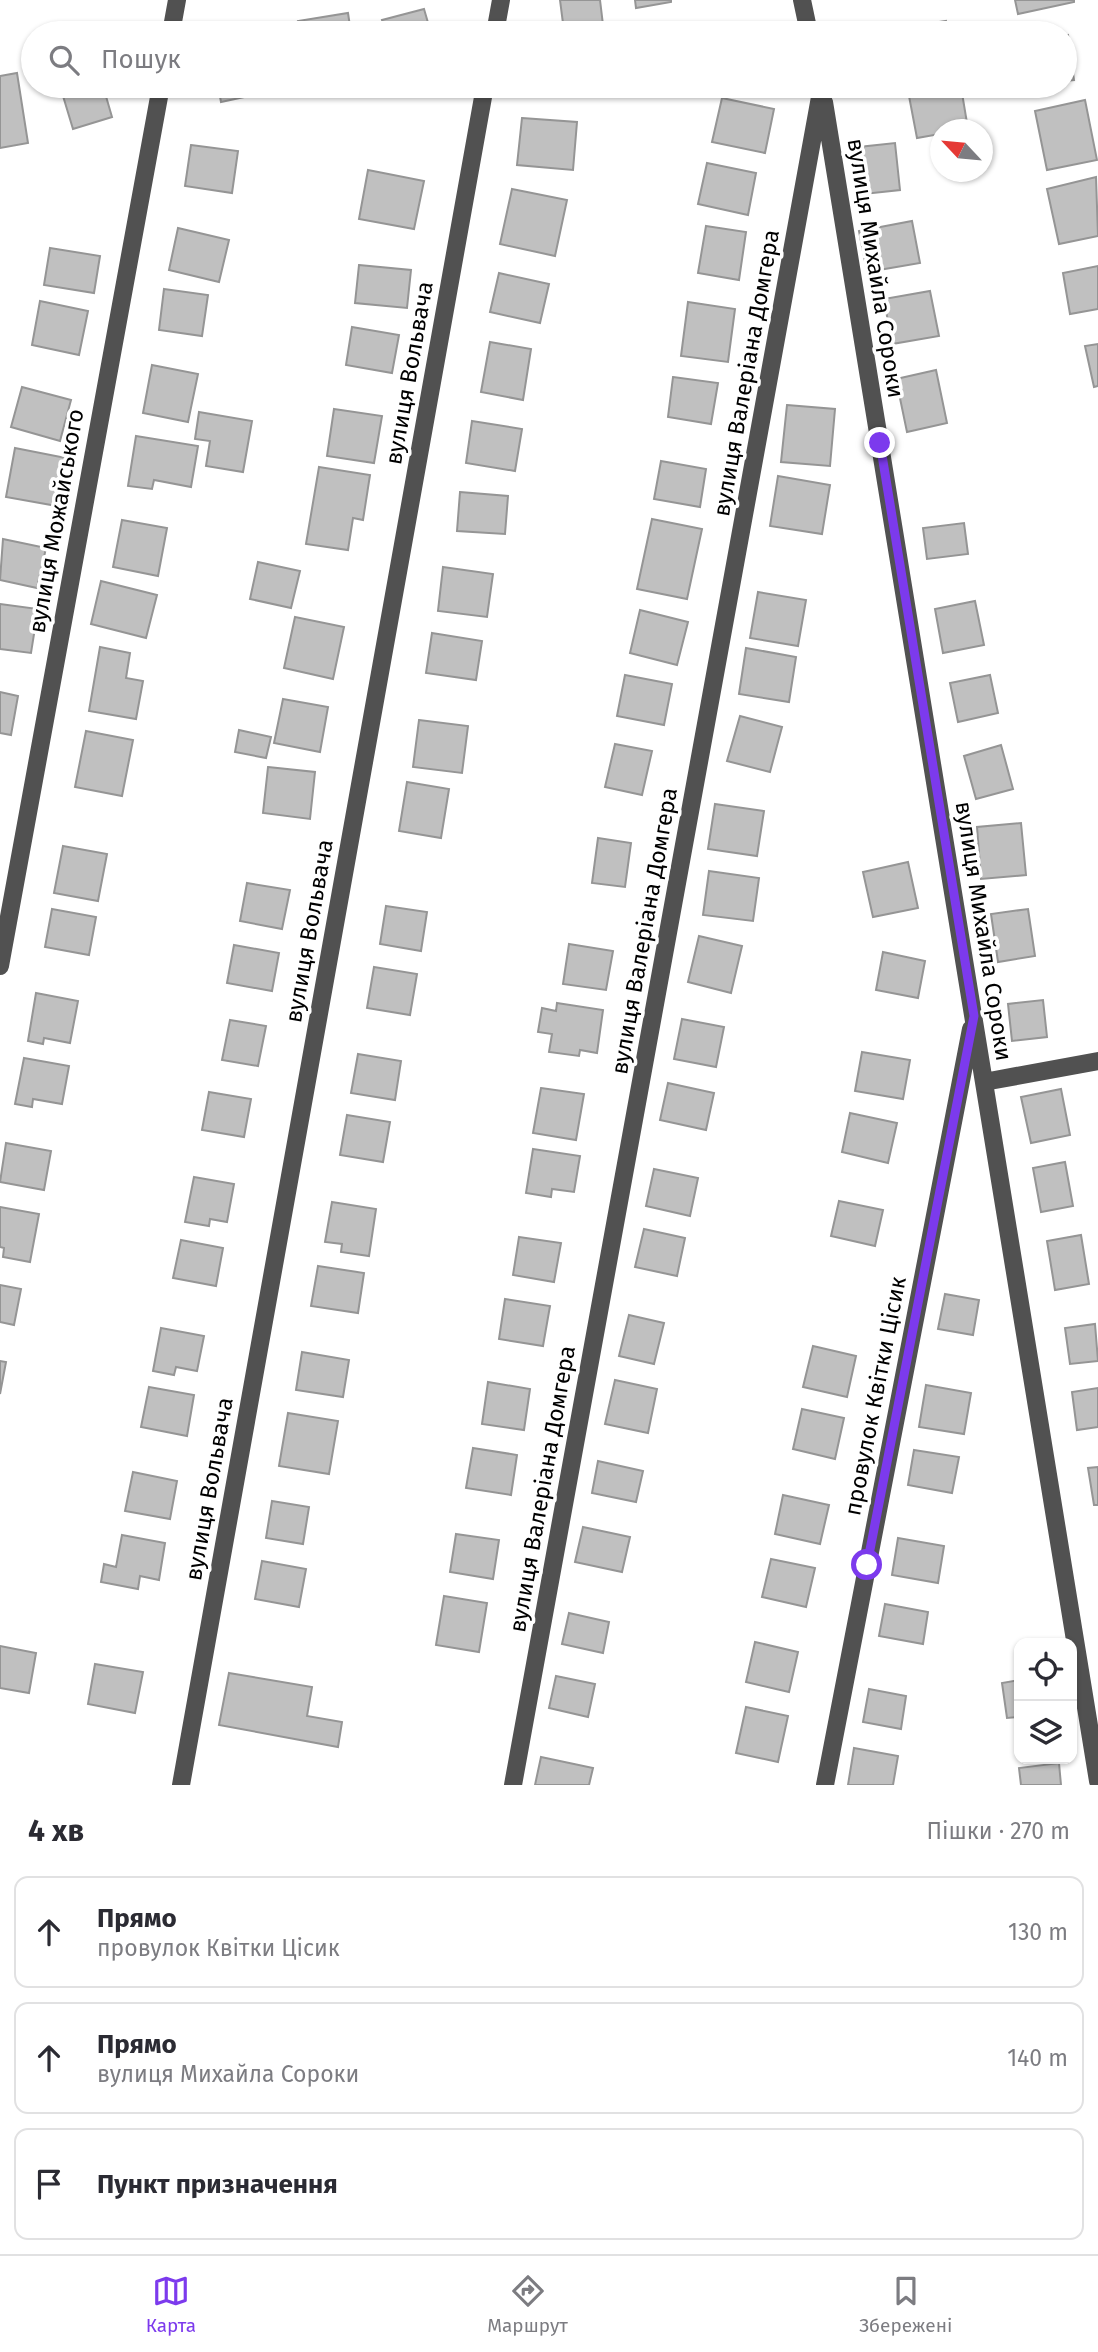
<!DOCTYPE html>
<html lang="uk">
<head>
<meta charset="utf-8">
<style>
	:root { --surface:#fff; --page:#f2f2f3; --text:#2b2b33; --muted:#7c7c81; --line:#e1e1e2; --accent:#7c3aed }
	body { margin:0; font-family:"Fira Sans",sans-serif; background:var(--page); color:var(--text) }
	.controls { position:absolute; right:21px; bottom:21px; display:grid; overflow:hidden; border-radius:14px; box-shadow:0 2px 5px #0004 }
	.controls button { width:63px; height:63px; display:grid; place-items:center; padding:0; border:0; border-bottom:2px solid var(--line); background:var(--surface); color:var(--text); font:35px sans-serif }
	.compass { position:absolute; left:930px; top:119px; width:63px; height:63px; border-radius:50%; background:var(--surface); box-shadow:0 2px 5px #0004; rotate:296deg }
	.stop { position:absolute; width:21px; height:21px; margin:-16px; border:5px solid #7c3aed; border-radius:50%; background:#fff }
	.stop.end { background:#7c3aed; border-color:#fff; box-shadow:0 2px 7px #0008 }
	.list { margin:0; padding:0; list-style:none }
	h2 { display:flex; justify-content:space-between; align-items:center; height:91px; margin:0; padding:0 28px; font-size:30px }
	h2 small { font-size:23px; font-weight:400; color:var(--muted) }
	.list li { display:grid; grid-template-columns:46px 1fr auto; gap:21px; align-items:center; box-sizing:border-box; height:112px; margin:0 14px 14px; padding:0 14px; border:2px solid var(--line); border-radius:14px }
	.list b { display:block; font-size:26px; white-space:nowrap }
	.list p { margin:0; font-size:23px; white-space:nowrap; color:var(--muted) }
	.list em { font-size:23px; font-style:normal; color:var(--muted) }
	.icon { flex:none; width:38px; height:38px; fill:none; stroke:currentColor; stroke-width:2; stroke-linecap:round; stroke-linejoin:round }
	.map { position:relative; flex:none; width:1098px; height:1785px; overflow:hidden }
	.search { position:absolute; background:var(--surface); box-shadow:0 2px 5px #0004; left:21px; right:21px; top:21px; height:77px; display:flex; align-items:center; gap:18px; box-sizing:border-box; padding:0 24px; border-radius:38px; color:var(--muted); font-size:26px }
	.sheet { height:469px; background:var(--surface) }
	nav { display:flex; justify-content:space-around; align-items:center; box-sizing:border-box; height:98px; border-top:2px solid var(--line); background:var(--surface); font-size:19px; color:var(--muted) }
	nav a { display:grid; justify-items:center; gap:4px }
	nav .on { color:var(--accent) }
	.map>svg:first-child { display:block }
	.building { fill:#c0c0c0; stroke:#959595; stroke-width:2 }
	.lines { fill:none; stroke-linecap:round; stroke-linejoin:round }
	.minor { stroke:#515151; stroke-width:18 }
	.route { stroke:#7c3aed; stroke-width:9 }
	.labels { text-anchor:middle; stroke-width:7; stroke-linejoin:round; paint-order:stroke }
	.street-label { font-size:23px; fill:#000; stroke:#fff }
</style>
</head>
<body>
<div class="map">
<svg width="1098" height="1785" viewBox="0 0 1098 1785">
	<rect width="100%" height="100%" fill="#fff"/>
	<path class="building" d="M560,0H600L603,25L564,31Z
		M635,0H671V2L636,8Z
		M1015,0H1074V2L1018,14Z
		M424,9L431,33H386L382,20Z
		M348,13L351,33H300L298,21Z
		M946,21L948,33H902L901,28Z
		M274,25L275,33H231Z
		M1068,35L1074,80L1065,81V36Z
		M17,73L28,143L0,148V76Z
		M60,86H103L112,117L73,129Z
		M218,86H261L263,93L221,102Z
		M961,87L968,129L940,130V134L917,138L909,96Z
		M722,98L774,109L765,153L712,142Z
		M1085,100L1097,160L1047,170L1035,111Z
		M522,118L577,122L573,170L517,165Z
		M895,143L900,190L864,194L859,147Z
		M191,145L238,151L232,193L185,186Z
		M707,163L756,173L748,215L698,204Z
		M368,170L424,181L414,229L359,219Z
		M1096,177L1098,236L1059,244L1047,189Z
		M512,189L567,200L555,256L500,244Z
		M912,221L920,263L867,272L859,231Z
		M706,226L746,232L739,280L698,273Z
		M178,228L229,240L219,282L169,270Z
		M50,248L100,256L94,293L44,285Z
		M359,265L411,270L407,308L355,303Z
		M1098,266V309L1070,314L1063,273Z
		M499,273L549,284L540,323L490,312Z
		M164,289L208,295L202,336L159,330Z
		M930,291L939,336L892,344L884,299Z
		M40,301L88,311L79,355L32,345Z
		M688,302L735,309L728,362L681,356Z
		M352,327L399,335L392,373L346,365Z
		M490,342L531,349L523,400L481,392Z
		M1098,344V386L1094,387L1085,346Z
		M152,365L198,374L188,422L143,413Z
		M936,370L947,423L907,432L896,379Z
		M673,377L718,383L711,424L668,417Z
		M22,387L71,400L60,441L11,427Z
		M787,405L835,409L830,466L781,462Z
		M334,409L382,416L374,463L327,456Z
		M199,412L252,421L243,472L206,466L210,441L195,439Z
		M472,421L522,429L515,471L466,463Z
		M136,436L198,446L191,487L154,480L152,489L128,486Z
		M15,448L66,458L57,506L6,497Z
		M661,461L706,469L700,507L654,499Z
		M319,467L370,475L363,520L353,518L348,550L306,544Z
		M778,476L830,485L822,534L770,526Z
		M460,492L508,496L505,534L457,531Z
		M652,519L702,529L687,599L637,589Z
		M122,520L167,528L158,576L113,567Z
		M964,523L968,554L927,559L923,528Z
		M3,539L46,548L37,588L0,580Z
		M258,562L300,571L291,608L250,599Z
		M443,567L493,574L487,617L438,611Z
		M101,581L157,595L146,638L91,624Z
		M758,592L806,600L798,646L750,638Z
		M975,601L984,645L943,653L935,609Z
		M0,604L38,609L31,653L0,649Z
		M640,610L688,622L677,665L630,653Z
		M295,617L344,627L333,679L284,668Z
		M432,633L482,641L476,680L426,673Z
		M100,647L130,653L126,678L143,681L136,719L89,711Z
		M746,648L796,657L789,702L739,694Z
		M625,675L672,684L664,725L617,716Z
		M990,675L998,713L958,722L950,683Z
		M0,692L18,696L11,735L0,733Z
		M283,699L328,707L320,752L274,743Z
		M740,716L782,727L770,772L727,761Z
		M419,720L468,726L462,773L413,767Z
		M239,730L271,737L266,758L235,752Z
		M86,731L133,740L122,796L75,787Z
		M615,744L652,751L642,795L605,787Z
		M1001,745L1013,789L976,799L964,756Z
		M268,767L315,772L310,819L263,813Z
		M407,782L449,789L441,838L399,831Z
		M715,804L764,811L757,856L708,849Z
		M1021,823L1026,875L981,879L977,827Z
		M598,838L631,843L625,887L592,883Z
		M63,846L107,854L98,901L54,893Z
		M908,862L918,908L873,917L863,872Z
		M709,871L759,878L753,921L703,915Z
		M247,883L290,890L282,929L240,921Z
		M386,906L427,912L421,951L380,944Z
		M52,909L96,917L89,955L45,947Z
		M1028,909L1035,956L998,962L991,914Z
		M699,936L742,946L731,993L688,982Z
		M569,944L613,951L606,990L563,984Z
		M234,945L279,953L272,991L227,983Z
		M883,952L925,961L918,998L876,990Z
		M374,967L417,974L410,1015L367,1008Z
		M36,993L78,1001L70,1043L44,1038L43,1044L28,1041Z
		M1043,1000L1047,1037L1012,1041L1008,1004Z
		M557,1003L603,1010L597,1053L580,1050L579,1056L549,1052L552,1034L538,1032L542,1008L556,1011Z
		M682,1019L724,1027L716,1067L674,1059Z
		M230,1020L266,1026L258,1066L222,1060Z
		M862,1052L910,1060L903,1099L855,1091Z
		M358,1054L401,1061L395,1100L351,1093Z
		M24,1058L69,1066L62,1104L33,1099L32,1107L15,1104Z
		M668,1083L714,1093L706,1130L660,1120Z
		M541,1088L584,1094L576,1140L533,1133Z
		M1061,1089L1070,1135L1031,1143L1021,1097Z
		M209,1092L251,1099L244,1137L202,1130Z
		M850,1113L897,1123L888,1163L842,1152Z
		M347,1115L390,1122L383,1162L340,1155Z
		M6,1143L51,1151L44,1190L0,1182Z
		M533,1149L580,1156L574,1192L552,1189L551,1197L526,1193Z
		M1065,1162L1073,1206L1041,1212L1033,1168Z
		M654,1169L698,1178L690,1216L646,1206Z
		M194,1177L234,1184L227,1222L210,1219L209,1226L185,1222Z
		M839,1201L883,1210L875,1246L831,1236Z
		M332,1202L376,1209L369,1256L341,1252L342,1244L325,1242Z
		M0,1207L39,1214L30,1262L3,1257L4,1248L0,1247Z
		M644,1229L685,1238L677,1276L635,1267Z
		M1081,1235L1089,1284L1055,1290L1047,1241Z
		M519,1237L561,1243L554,1282L513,1275Z
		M181,1240L223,1248L216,1286L173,1278Z
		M318,1266L364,1273L358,1313L311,1306Z
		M0,1285L21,1289L14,1325L0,1322Z
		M945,1294L979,1300L973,1335L938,1329Z
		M505,1299L550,1306L543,1346L499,1339Z
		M629,1315L664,1323L654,1364L619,1356Z
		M1095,1324L1098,1361L1070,1364L1065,1328Z
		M161,1328L204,1336L197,1371L176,1367L174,1375L153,1371Z
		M813,1346L856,1356L847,1397L803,1387Z
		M302,1352L349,1360L343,1397L296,1390Z
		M0,1361L6,1362L0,1394Z
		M615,1380L657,1389L648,1433L605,1424Z
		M488,1382L530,1389L524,1430L482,1424Z
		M926,1385L971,1393L964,1434L919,1427Z
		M149,1387L194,1395L187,1436L141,1427Z
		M1098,1388V1427L1077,1430L1072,1392Z
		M802,1409L844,1418L835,1459L793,1449Z
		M288,1413L338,1421L329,1474L279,1466Z
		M473,1448L517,1455L511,1495L466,1488Z
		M914,1450L959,1457L952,1493L908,1485Z
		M598,1461L643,1471L636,1502L592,1493Z
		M1098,1467V1505H1094L1088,1468Z
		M133,1472L177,1481L170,1519L125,1511Z
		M783,1495L829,1505L820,1544L775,1534Z
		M272,1501L309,1507L303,1544L266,1538Z
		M583,1527L630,1537L622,1572L575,1562Z
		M456,1534L499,1540L493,1579L450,1572Z
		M122,1535L165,1543L159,1580L140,1576L138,1589L101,1582L104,1564L116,1567Z
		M898,1538L944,1546L938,1583L892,1575Z
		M771,1559L815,1568L806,1607L762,1597Z
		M262,1561L306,1569L299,1607L255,1599Z
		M444,1596L487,1603L479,1652L436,1645Z
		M885,1604L928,1612L923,1644L879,1636Z
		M569,1613L609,1622L603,1653L562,1644Z
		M755,1642L798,1652L789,1692L746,1682Z
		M0,1646L36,1653L29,1693L0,1688Z
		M95,1664L143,1672L135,1713L88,1704Z
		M229,1673L312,1687L307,1716L342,1722L338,1747L219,1725Z
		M556,1676L595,1684L588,1717L549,1708Z
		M1019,1680V1717L1007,1718L1002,1683Z
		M869,1689L906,1696L901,1729L863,1722Z
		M746,1707L788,1716L778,1762L736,1753Z
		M854,1748L898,1756L893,1785H848Z
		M541,1757L593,1768L589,1785H535Z
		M1059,1763L1061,1785H1021L1019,1768Z"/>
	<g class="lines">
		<path class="minor" d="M802,0L809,33
			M171,33L177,0
			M495,33L501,0
			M824,102L1098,1781
			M0,966L161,86
			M984,1082L1098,1061
			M181,1785L485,86
			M513,1785L822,86
			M825,1785L971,1029"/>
	</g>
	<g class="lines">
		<path class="route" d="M867,1565L974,1016L880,443"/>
	</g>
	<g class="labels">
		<g class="street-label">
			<text transform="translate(876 268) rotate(81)" y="8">вулиця Михайла Сороки</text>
			<text transform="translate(409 373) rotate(-80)" y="8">вулиця Вольвача</text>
			<text transform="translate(746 373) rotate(-80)" y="8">вулиця Валеріана Домгера</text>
			<text transform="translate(56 521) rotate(-80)" y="8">вулиця Можайського</text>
			<text transform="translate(309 931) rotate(-80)" y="8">вулиця Вольвача</text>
			<text transform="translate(644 931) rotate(-80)" y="8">вулиця Валеріана Домгера</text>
			<text transform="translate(984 931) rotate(81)" y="8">вулиця Михайла Сороки</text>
			<text transform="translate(875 1396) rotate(-79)" y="8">провулок Квітки Цісик</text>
			<text transform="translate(209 1489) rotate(-80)" y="8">вулиця Вольвача</text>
			<text transform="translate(542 1489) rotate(-80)" y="8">вулиця Валеріана Домгера</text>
		</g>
	</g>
</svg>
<div class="controls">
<button><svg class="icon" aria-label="locate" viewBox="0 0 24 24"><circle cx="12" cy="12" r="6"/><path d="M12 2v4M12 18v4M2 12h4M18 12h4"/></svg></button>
<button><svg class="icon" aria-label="layers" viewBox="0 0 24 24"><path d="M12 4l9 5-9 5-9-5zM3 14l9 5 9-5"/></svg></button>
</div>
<svg class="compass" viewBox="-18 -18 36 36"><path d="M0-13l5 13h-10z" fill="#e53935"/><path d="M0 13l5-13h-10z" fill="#7c7c81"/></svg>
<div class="stop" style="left:867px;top:1565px"></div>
<div class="stop end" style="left:880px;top:443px"></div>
<div class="search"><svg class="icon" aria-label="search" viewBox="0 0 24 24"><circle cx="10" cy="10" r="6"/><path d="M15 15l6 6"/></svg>Пошук</div>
</div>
<section class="sheet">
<h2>4 хв<small>Пішки · 270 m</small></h2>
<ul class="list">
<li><svg class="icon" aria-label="ahead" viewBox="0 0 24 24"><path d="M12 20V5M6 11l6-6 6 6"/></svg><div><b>Прямо</b><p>провулок Квітки Цісик</p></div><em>130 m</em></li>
<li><svg class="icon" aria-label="ahead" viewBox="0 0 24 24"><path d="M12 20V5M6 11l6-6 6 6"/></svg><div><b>Прямо</b><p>вулиця Михайла Сороки</p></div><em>140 m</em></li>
<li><svg class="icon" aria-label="arrive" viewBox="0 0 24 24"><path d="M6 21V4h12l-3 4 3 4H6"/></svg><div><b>Пункт призначення</b></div></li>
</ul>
</section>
<nav>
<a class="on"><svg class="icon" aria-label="map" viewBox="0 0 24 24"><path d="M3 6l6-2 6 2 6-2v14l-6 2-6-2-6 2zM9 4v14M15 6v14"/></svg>Карта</a>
<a><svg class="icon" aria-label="directions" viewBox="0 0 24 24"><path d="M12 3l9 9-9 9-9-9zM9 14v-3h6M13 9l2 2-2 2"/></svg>Маршрут</a>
<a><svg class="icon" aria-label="saved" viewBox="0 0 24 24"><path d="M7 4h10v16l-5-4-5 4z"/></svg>Збережені</a>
</nav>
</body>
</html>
